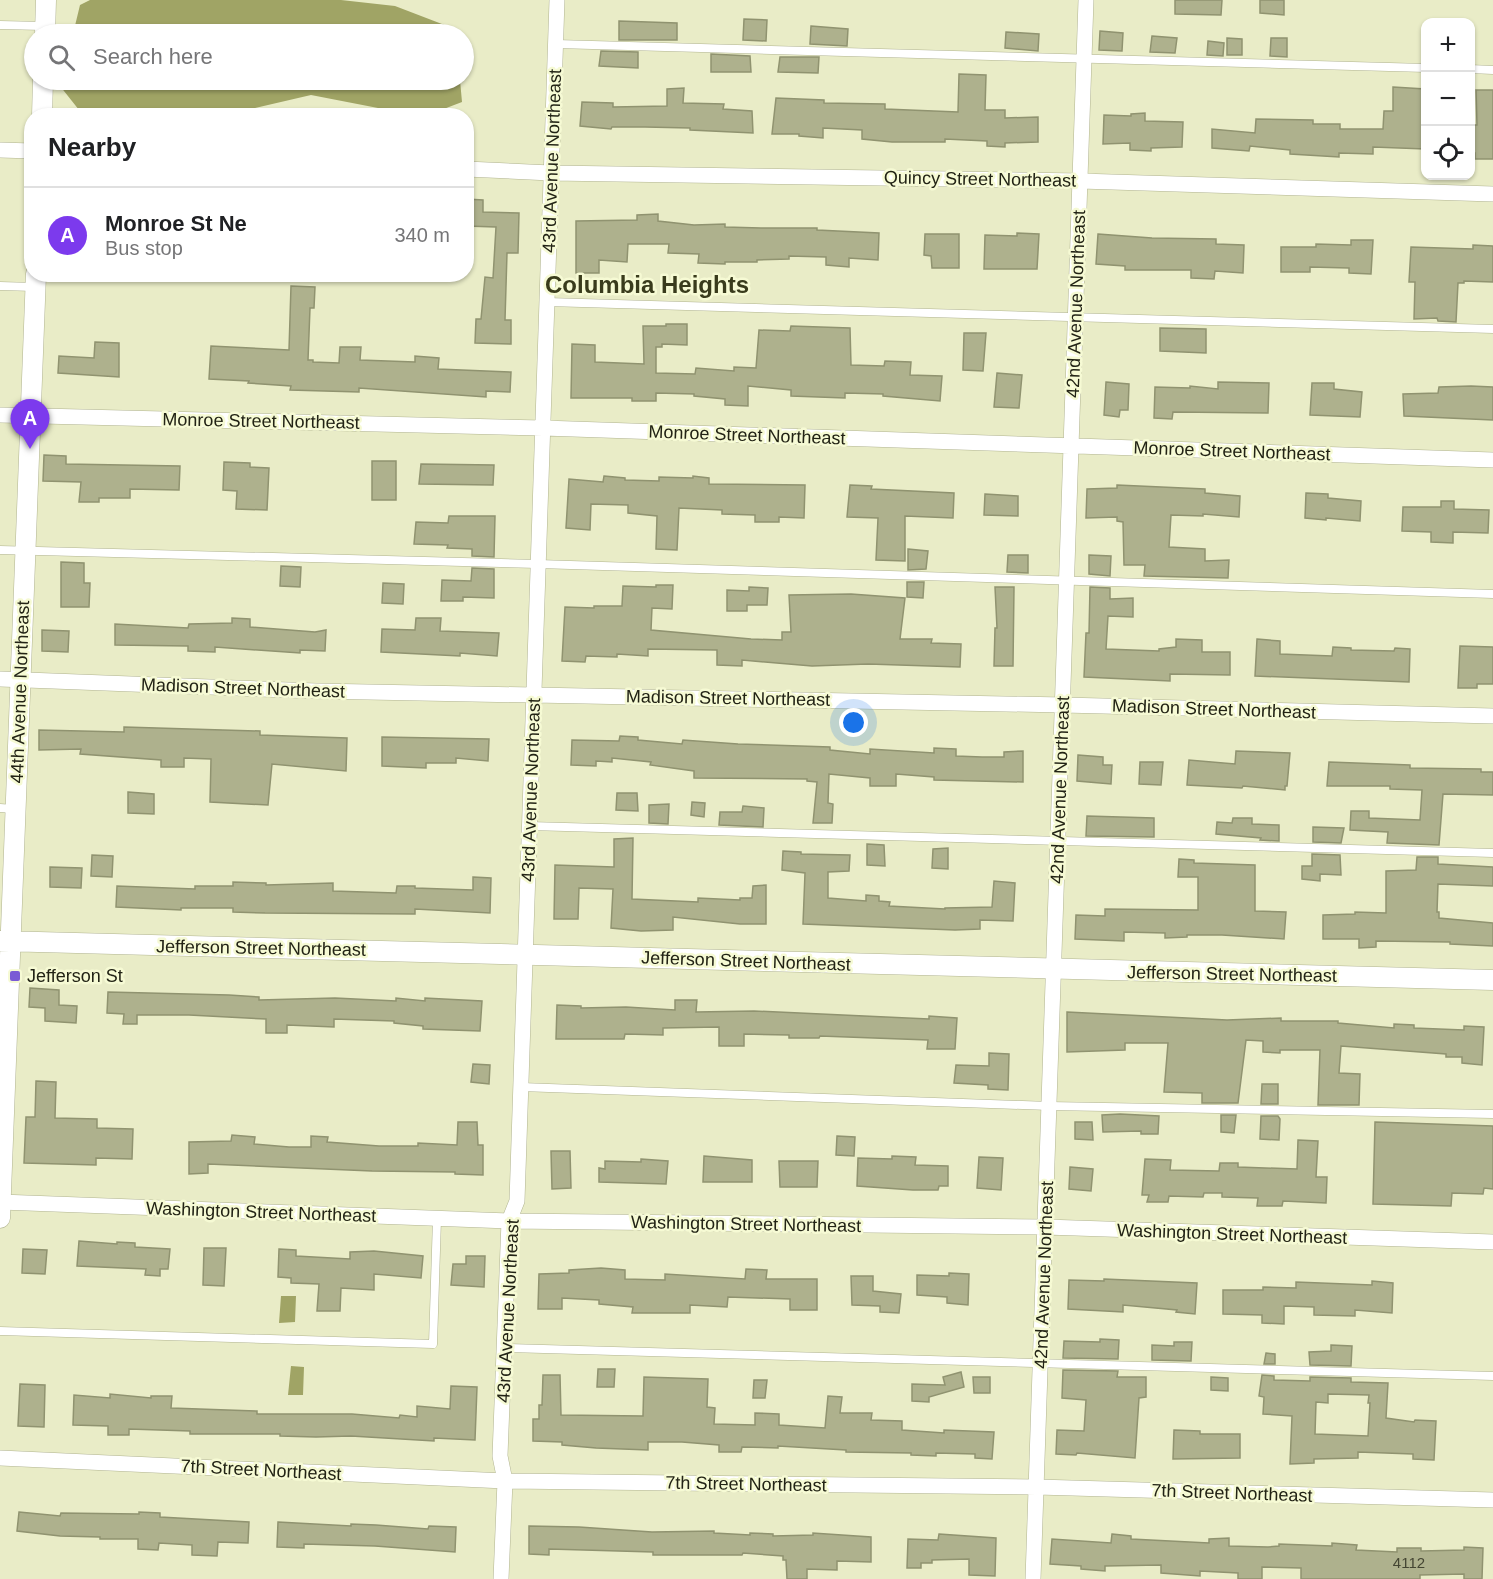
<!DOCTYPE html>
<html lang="en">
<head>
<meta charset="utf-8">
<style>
	:root { --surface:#fff; --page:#f6f6f6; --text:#202124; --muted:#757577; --line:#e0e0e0; --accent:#7c3aed }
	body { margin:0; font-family:Arial,sans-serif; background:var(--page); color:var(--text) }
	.controls { position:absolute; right:18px; top:18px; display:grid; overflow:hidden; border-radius:12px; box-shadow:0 2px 4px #0004 }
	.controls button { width:54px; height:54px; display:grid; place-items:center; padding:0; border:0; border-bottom:2px solid var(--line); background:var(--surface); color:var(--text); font:30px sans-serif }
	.you { position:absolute; left:854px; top:723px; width:21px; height:21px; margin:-15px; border:4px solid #fff; border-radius:50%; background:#1a73e8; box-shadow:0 0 0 9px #1a73e833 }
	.badge { display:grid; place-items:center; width:39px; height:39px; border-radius:50%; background:var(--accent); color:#fff; font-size:20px; font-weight:700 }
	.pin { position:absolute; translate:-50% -50px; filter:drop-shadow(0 2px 3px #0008) }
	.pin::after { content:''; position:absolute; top:32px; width:21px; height:18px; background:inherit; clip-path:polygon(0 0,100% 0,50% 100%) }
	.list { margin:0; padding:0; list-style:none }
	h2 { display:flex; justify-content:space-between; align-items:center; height:78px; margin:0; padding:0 24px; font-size:26px }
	h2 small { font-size:20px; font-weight:400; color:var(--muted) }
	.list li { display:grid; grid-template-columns:39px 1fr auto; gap:18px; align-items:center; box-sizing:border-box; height:96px; padding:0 24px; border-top:2px solid var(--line) }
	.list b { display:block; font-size:22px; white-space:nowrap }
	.list p { margin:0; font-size:20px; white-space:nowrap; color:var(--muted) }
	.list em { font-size:20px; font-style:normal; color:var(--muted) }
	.icon { flex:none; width:33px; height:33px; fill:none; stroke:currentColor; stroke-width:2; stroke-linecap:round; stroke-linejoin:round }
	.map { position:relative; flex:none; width:1493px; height:1579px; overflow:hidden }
	.search { position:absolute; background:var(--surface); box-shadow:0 2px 4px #0004; left:24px; top:24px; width:450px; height:66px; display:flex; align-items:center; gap:15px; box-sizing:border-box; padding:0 21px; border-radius:33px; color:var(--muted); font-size:22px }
	.panel { position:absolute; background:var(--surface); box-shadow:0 2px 4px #0004; left:24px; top:108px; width:450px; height:174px; border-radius:24px }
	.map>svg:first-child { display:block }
	.water { fill:#a0a465 }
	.building { fill:#aeb18d; stroke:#909370; stroke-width:1.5; fill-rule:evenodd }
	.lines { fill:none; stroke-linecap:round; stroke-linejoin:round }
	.service-casing { stroke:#b1b491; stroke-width:9 }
	.minor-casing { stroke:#b1b491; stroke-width:16 }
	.tertiary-casing { stroke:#b1b491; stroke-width:21 }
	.service { stroke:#fff; stroke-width:8 }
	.minor { stroke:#fff; stroke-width:15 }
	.tertiary { stroke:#fff; stroke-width:20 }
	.poi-dot { fill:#7a5ad5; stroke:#f6fad4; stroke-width:2 }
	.labels { text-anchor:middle; stroke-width:5; stroke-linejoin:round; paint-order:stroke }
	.number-label { font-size:15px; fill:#454633 }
	.street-label { font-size:18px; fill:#222315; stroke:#f6fad4 }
	.poi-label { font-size:18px; fill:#222315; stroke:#f6fad4; text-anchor:start }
	.district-label { font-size:24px; font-weight:bold; fill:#393b1c; stroke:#f6fad4 }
</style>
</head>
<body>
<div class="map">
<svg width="1493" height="1579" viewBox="0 0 1493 1579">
	<rect width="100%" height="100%" fill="#e9ecc7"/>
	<path class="water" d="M90,0H341L395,6L455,29L456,34H73L80,5Z
		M61,80H460L462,102L428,115H414L311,95L251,109L164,115H83L60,86Z
		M281,1296H296L295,1322L279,1323Z
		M291,1366L304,1367L303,1395H288Z"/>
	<path class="building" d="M1175,0H1222L1221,15L1175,14Z
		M1260,0H1284V15L1260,13Z
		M744,19L767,20L766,41L743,40Z
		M619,21L677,23V40H619Z
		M811,26L848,29L847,46L810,44Z
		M1100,31L1123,33L1122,51L1099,50Z
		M1006,32L1039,34L1038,51L1005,48Z
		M1152,36L1177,38L1175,53L1150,52Z
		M1227,38L1242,39V55H1227Z
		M1271,38H1287V57L1270,56Z
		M1208,41L1224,43L1223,56L1207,55Z
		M601,51L638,52V68L599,66Z
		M711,54L750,56L751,72H711Z
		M780,57H819L818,73L778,72Z
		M959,74L986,75L985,110H1005V118L1038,117V142L1005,143V147L987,146V141L945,139V142H892L862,139V130L823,128V138L799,136V134H772L776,98L824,100V103L885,104V109L958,112Z
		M1393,87L1425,89V149L1373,147V154L1339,153V157L1290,154V150L1250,146L1249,151L1212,148V129L1255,133L1256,119L1313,120V124H1340V129H1383L1384,111H1393Z
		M684,88L683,103L724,104L723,109L752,111L753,133L690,130V128L645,127H612L611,129L580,126L582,102L613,103V107L667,106V89Z
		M1476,90H1493V159H1475V153H1470V125H1477Z
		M1145,113V121L1183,122L1182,147L1151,148V151L1130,150V143L1103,144L1104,115L1131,116V114Z
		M466,199L483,200V212L519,213L518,253H507L505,320H511V344L475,343L476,319H481L485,277L493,278L496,227L466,226Z
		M658,214V221L694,225L725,224V227L761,228H817V230L879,233L878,260L849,258V267L826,265V257L789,256V259L757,260V262H725V264L698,263L699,254L668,253L669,244H628L627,262L599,260V273H576V221L637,220V215Z
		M1017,233L1039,234L1037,269H984L985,235L1017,236Z
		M925,234H959V268H932L931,256L924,255Z
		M1098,234L1152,238L1216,239V244L1244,245L1243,273L1215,271L1214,279L1191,278V270H1125V266L1096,264Z
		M1351,240H1373L1371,274L1349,273V268L1310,267V272H1281V247H1316V244L1351,245Z
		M1473,245L1493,246V282L1464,281V283H1458L1456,322L1438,321L1437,318L1414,319L1415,282H1409L1411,247L1473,249Z
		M291,286L315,287L314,308H310L308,360H313V362L339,363L340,347H361L360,360L415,362V356L439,358L438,369L511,372L510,392L486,391V397L359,388V392L290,390L291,386L248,383L249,381L209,379L211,346L289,350Z
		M666,324H687V345L662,344V347H656V373L695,374L696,368L734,371V367L756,368L759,330L790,331L791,326L850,328L851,365L884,366L885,361L911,362L910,375L942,376L940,401L883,396V394L845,393V398L791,396V390L748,386V406L725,405V399L694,396V394L656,393V401H632V398H571L572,344L595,345V362L644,364L643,326H666Z
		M1160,328L1206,329V353L1160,351Z
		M964,333H986L983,371L963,370Z
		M95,342L119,343V377L58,373L59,356L94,358Z
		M997,373L1022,375L1019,408L994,407Z
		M1106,382L1129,384L1128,410H1120L1119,417L1104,415Z
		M1218,382L1269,383L1268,413L1173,412L1172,419L1154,418L1155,387L1190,388V386L1218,389Z
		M1312,383H1334V389L1362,392L1360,417L1310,415Z
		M1471,386L1493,387V420L1404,416L1403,394L1438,393L1439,387Z
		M44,455L66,456V464L180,466L179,490L130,489V498H99V502H79L81,482L43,481Z
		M372,461H396V500H372Z
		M224,462L250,463V467L269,468L267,510L236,509L237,491L223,490Z
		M421,464L494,465L493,485L419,484Z
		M604,476L625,478V480L659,481V477L693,478V476L709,478V484L805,485L804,518L779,517V522H755V515L722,514V510L679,508L677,550L656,549L657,516L628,513V505L591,504L590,530L566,528L569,479L603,482Z
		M850,485L872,486L871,489L954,493L953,518L905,516V561L876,560L878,518L847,517Z
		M1117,485L1205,489V493L1240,496L1239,517L1203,514V516L1171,515L1169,547L1205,549V561L1229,560L1228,578L1144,576L1145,565H1124L1123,522L1117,521V517L1086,518L1087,489L1117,488Z
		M1306,493L1328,494V498L1361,501L1360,521L1326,518V520L1305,518Z
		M985,494L1018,496V516L984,515Z
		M1441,501H1454V509L1489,510L1488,533L1453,532V543L1431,542V532L1402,531L1403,507H1441Z
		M449,516H495L494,557L472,556V549L447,548L448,545L414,544L416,522L448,523Z
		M908,549L928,551L926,569L908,570Z
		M1008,555H1028V573L1007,572Z
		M1089,555L1111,556L1110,576L1089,574Z
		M61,562L84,563V583H90L89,607H61Z
		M281,566L301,567L300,587L280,586Z
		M472,568L494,569V598L463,597V601H441L442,580L471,581Z
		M907,582H924L923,598L907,597Z
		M383,583L404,584L403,604L382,603Z
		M656,585H673L672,609L652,608L651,630L751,639L782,640V632H791L789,595L851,594L905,598L900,639H932L931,643L961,644L960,667L868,664L812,666L742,660V666L717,665V650L648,649V656L617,654V657L586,656L585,662L562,661L565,607L594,608V606H622L623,586L656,587Z
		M749,587L768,588L767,605H747V611H727V590L749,591Z
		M995,587H1014L1013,666H994L995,628H997Z
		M1090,587L1110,588V599L1133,598V617L1108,616L1106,649L1159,651V649L1176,647V639L1202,640V652H1230V675L1170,674V681L1084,677L1086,633H1089Z
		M232,618L250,619V627L315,632L326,630L325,651L300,650V653L215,647V652L188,651V646L115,645V624L188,628L189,624L232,623Z
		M416,618H441L440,631L499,633L497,656L460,653V656L381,652L382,629L415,630Z
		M42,630L69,631L68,652L42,651Z
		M1257,639L1280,641V654L1332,656L1333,647L1351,648V650L1394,651L1395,648L1410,649L1409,682L1255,676Z
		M1460,646L1493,647V684H1477V688H1458Z
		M124,727L260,731V735L347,738L346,771L272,764L268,805L210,802L211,759L184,758V767H161V760L80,754L81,749L39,750V730L124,732Z
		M620,736L638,737V740L682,744L683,740L738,744L830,747V750L870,754V749L934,753V748L956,749V756L982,757H1004V752L1023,751V782L934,780V777L896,774V786H870V778L829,774L828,803L833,804L832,823H813L817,782L807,781V779L694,778V771L650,765L651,762L612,758V762L596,761V766L571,765L572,740L619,741Z
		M382,737L489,739L488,761L456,758V763H426V768L382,766Z
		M1236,751L1290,753L1287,786H1285V790L1243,786L1242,788L1187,785L1189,760L1235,764Z
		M1078,755L1103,757V765H1112L1111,784L1077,781Z
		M1140,762H1163L1161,785L1139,784Z
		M1329,762L1410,765V768L1481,769V772H1493V795L1443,794L1439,845L1387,843L1388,832L1350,830L1351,811H1369V818L1420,820L1422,790L1390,789V786H1327Z
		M128,792L154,794V814L128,813Z
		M617,793H637L638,811L616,810Z
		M692,802L705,803L704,817L691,815Z
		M669,804L668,824L649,823V805Z
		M743,806L764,808L763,827L719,825L720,812H742Z
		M1087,816L1154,818V837L1086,836Z
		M1233,818H1252V824L1279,825V841L1260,840L1261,838L1216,834L1217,822L1232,823Z
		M1313,827L1344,828L1341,843L1313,842Z
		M633,838L632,899L698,902V898L740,900V898H752L753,886L766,885V924H740L673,917V930L641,931L611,928L613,889L579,888L578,919H554L555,865L614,867V839Z
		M867,844L884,845L885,866L867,865Z
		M948,848V869L932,868L933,849Z
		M783,851L801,852V854L850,855L849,871L828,872V898L866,901V895L879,896V901L890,902L889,906L945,909V908L992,907L994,881L1015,883L1013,921L980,920V929L955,930L803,924L805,873L782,870Z
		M1312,854L1340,855L1341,875L1320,874V881L1302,879V866H1312Z
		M92,855L113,856L112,877L91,876Z
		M1417,857H1438V864L1493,867V886L1438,884L1437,912H1439V918L1493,923V946L1450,944V942L1376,941V947L1359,948V939H1323V915L1355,914V912L1386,913V871L1416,870Z
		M1179,859L1194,860V863L1255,865V911L1286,912L1284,939L1222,935H1187V937L1165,938V933L1124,932V941L1075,939L1076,915L1105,916V909L1198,910V877H1178Z
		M50,867L82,868L81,888L50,887Z
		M473,877L491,878L490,913L415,909V914L265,913L233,912V908H181V910L116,907L117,886L195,889V886H233V882L266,883V885L333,883V891L396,893L397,886H415V888L473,890Z
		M30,988L59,990V1005L77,1006L76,1023L45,1021V1008L29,1007Z
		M108,992L229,995L259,997V1000L335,998L396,1001V998L425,1001V998L482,1001L480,1031L423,1029V1026L394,1023V1021L334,1019V1027L287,1025V1033H266V1019L189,1015H137V1024H123L124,1014L107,1013Z
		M675,1000H697L696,1012L754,1011L929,1019V1016L957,1018L955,1049H927L928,1040L820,1036L819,1038H789V1035L744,1034V1046H719V1027L663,1028V1035L625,1034L624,1039H556L557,1005L581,1006V1008L626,1007L675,1010Z
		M1067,1012L1227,1020L1281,1018V1021H1338V1023L1394,1028V1024L1414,1025V1028L1464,1030V1026L1484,1027L1482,1065L1462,1063V1057H1446V1054L1341,1046L1339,1073L1360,1074L1359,1105H1318L1320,1050H1280V1053L1263,1052V1041L1246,1040L1238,1103H1202V1093L1164,1092L1168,1043H1125V1050L1067,1052Z
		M989,1053L1009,1054L1008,1090L988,1089V1085L954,1083L956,1065L989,1066Z
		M473,1064L490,1065L489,1084L471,1082Z
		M36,1081L56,1082L55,1118L97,1119V1128L133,1129L132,1159L96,1158V1165L24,1163L26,1117H35Z
		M1262,1084H1278V1104H1261Z
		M1120,1114L1159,1116L1158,1134H1141V1131L1103,1132L1102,1115Z
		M1221,1115H1236L1234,1133L1221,1132Z
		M1261,1116H1278L1280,1119L1279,1140L1260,1139Z
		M458,1122H477L478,1145H483V1175L455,1174V1172L372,1171L208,1164V1173L189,1174V1142L231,1141L232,1135L255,1137L254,1144L289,1147H311V1136L328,1137L327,1142L379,1146H418V1143L457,1145Z
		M1075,1122H1092L1093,1140L1075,1139Z
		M1375,1122L1493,1126V1189L1484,1188L1483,1194L1452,1193L1451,1206L1373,1204Z
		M837,1136L855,1137L854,1156L836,1155Z
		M1298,1140L1318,1141L1316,1177H1327L1326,1203L1283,1201L1282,1206H1257L1258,1198L1222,1197V1193H1204L1203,1197L1169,1196L1168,1202H1147L1149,1195H1142L1145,1159L1171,1160L1170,1170L1219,1171L1220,1163H1238V1167L1297,1169Z
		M551,1151H570L571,1188L552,1189Z
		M704,1156L752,1160V1182H703Z
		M892,1156L916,1157L915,1165L948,1166V1186H939L938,1190H913L857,1186L858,1158L892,1159Z
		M979,1157L1003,1158L1001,1190L977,1188Z
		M641,1159L668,1161L666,1184L599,1182V1168L605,1169V1161L641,1162Z
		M779,1161H818L817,1187H780Z
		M1070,1167L1093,1169L1091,1191L1069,1189Z
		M79,1241L117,1244V1242L135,1243V1247L170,1249L168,1269H160V1276L145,1275L146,1269L77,1266Z
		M204,1248H226L224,1286L203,1285Z
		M23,1249L47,1250L45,1274L22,1273Z
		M279,1249L296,1250V1256L350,1259V1252L374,1251L423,1256L421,1278L374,1274V1290L341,1288L340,1311H317L319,1284L291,1283V1278L278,1277Z
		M466,1256H485L484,1287L451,1285L453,1264H466Z
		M601,1268L625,1270V1279L665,1280V1274L745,1279L746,1269L767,1270L766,1279H817V1310H790V1299L728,1297L727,1307L690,1305V1313H632L633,1307L599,1304V1300L562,1298V1309H538L539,1274L569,1273V1270Z
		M949,1273L969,1274L968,1305L947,1303V1297L917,1295V1275L949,1276Z
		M851,1276H873V1291L901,1294L899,1313L880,1312V1306L852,1305Z
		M1104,1279L1197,1283L1195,1314L1176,1312L1177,1310L1123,1305V1312L1068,1309L1069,1280L1104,1281Z
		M1372,1281L1393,1283L1392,1313L1355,1310V1316L1314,1315V1307L1284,1306V1324L1262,1323V1315L1223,1314V1290H1263V1287L1296,1288V1282L1372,1285Z
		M1100,1339L1119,1340L1118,1359L1063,1358L1064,1341L1100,1342Z
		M1174,1342H1192L1191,1361L1152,1360V1345L1174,1346Z
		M1331,1345L1352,1346L1351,1366L1310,1365L1309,1352L1331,1351Z
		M1266,1353L1275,1354V1364H1264Z
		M598,1369H615L614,1387H597Z
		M1063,1370L1118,1371L1117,1377H1146V1397L1139,1398L1135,1458L1077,1453L1076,1455L1056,1454L1057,1430L1084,1431L1086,1400L1062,1398Z
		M961,1372L964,1387L929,1397V1402L912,1401V1384L945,1385L943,1377Z
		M543,1375H560L561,1415L643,1416L644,1377L708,1379L707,1407L715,1408L714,1424L755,1425V1413L779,1414V1425L825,1428L828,1396L842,1397L840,1413H872L871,1420L902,1421V1430L944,1433V1430L994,1432L992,1459L975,1458V1454L936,1453V1456L911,1455V1453L846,1452V1450L778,1446V1448L742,1447L741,1452H719V1445L682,1442H648V1450L596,1448L562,1445V1442L533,1441V1419H539V1405H542Z
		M1262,1375L1274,1376V1380L1310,1381V1377L1351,1378V1382L1388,1383L1386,1418L1414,1422L1415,1420L1436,1421L1434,1460L1413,1459V1454L1358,1452V1458L1314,1459V1463L1290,1464L1292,1416L1263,1414L1264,1397L1259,1396ZM1328,1394L1369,1395L1368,1403H1370L1368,1436L1315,1434L1316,1402L1328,1403Z
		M973,1377H990V1393H974Z
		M1211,1377L1228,1378V1391L1211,1390Z
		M754,1380H767L765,1398H753Z
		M20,1384L45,1385L44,1427L18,1426Z
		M451,1386L477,1387L475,1440L434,1438V1441L351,1436L316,1437L280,1436V1434H190V1431L129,1429V1435H108V1426L73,1425L74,1395L110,1398V1394L151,1398V1396H172L171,1408L257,1411V1414H352L399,1418L400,1415L417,1417V1406L450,1409Z
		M1174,1430L1200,1431V1434H1240V1458L1173,1459Z
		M19,1512L60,1516L61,1513L139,1514V1512L160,1513V1517L249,1522L248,1543L218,1542L217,1556L192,1555V1545L159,1543L158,1550L138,1549V1539H100V1537L60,1536L17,1531Z
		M278,1522L351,1526V1524L376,1525L428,1529L429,1526L456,1527L455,1552L375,1546L304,1544V1548L277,1547Z
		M529,1526L579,1527L652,1532L714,1531V1533L750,1535V1533L773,1534V1536L813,1535V1533L871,1537V1562L837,1561V1570L807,1569V1579H787L786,1560H783V1556L743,1553L742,1555H653V1552L549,1549V1555L529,1554Z
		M939,1534L996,1538L995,1576L969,1575V1559L932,1560V1563H921V1568H907L908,1539L938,1540Z
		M1112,1534L1131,1536V1539L1209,1543V1539L1229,1538V1546L1268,1547L1279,1546V1544L1332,1546V1543L1357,1545L1356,1550L1397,1552V1548H1421V1551L1464,1550V1547L1483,1548L1482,1579H1464V1574L1420,1575V1579H1301V1568L1262,1567V1579H1238V1573L1200,1571V1576L1161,1573V1565L1105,1566V1571L1081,1569V1566L1050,1564L1052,1539L1111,1543Z"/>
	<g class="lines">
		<g class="service-casing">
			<path id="service" d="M0,25L43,26
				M556,44L1426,68
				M1470,69L1493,70
				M0,286L34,287
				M547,302L1493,329
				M0,550L538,564L1493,594
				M0,808L14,809
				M529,826L1493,853
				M521,1087L1049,1106L1493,1114
				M0,1331L433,1344L437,1219
				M504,1348L1493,1376"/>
		</g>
		<g class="minor-casing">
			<path id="minor" d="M0,150L32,151
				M466,169L551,173L1080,181L1493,194
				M0,415L543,428L1493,460
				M0,679L316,691L1063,705L1493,716
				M0,1202L509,1221L1045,1227L1493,1242
				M0,1458L505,1481L1037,1487L1493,1500
				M501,1579L505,1481L500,1456L509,1221L517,1201L557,0
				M1033,1579L1086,0"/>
		</g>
		<g class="tertiary-casing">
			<path id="tertiary" d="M45,34L46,0
				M42,116L43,80
				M0,941L1493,980
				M0,1218L36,274"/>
		</g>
		<use href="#service" class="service"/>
		<use href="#minor" class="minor"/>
		<use href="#tertiary" class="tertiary"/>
	</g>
	<rect class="poi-dot" x="9" y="970" width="12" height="12" rx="3"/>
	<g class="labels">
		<g class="number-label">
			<text x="1409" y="1568">4112</text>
		</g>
		<g class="street-label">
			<text transform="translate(552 161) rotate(-88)" y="6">43rd Avenue Northeast</text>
			<text transform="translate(980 179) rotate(1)" y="6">Quincy Street Northeast</text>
			<text transform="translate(1076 304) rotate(-88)" y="6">42nd Avenue Northeast</text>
			<text transform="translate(261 421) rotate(1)" y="6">Monroe Street Northeast</text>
			<text transform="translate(747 435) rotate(2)" y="6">Monroe Street Northeast</text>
			<text transform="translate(1232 451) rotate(2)" y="6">Monroe Street Northeast</text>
			<text transform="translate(243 688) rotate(2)" y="6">Madison Street Northeast</text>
			<text transform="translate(20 692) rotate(-88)" y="6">44th Avenue Northeast</text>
			<text transform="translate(728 698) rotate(1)" y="6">Madison Street Northeast</text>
			<text transform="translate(1214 709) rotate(2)" y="6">Madison Street Northeast</text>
			<text transform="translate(531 790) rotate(-88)" y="6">43rd Avenue Northeast</text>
			<text transform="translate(1060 790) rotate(-88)" y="6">42nd Avenue Northeast</text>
			<text transform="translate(261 948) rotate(1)" y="6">Jefferson Street Northeast</text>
			<text transform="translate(746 961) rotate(2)" y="6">Jefferson Street Northeast</text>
			<text transform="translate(1232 974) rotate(1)" y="6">Jefferson Street Northeast</text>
			<text transform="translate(261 1212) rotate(2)" y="6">Washington Street Northeast</text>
			<text transform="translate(746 1224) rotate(1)" y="6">Washington Street Northeast</text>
			<text transform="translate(1232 1234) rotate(2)" y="6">Washington Street Northeast</text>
			<text transform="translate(1044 1275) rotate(-88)" y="6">42nd Avenue Northeast</text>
			<text transform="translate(508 1311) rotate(-87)" y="6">43rd Avenue Northeast</text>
			<text transform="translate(261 1470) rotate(3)" y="6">7th Street Northeast</text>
			<text transform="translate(746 1484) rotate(1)" y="6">7th Street Northeast</text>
			<text transform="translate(1232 1493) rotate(2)" y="6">7th Street Northeast</text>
		</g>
		<g class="poi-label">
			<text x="27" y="982">Jefferson St</text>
		</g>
		<g class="district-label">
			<text x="647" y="293">Columbia Heights</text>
		</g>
	</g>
</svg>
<div class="controls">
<button>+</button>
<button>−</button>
<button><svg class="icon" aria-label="locate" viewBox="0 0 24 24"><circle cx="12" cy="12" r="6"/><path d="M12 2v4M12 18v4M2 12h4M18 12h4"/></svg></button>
</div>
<div class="you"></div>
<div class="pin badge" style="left:30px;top:449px">A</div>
<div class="search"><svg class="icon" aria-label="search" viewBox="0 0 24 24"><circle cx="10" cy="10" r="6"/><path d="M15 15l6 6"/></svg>Search here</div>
<section class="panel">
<h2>Nearby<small></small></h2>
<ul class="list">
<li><span class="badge">A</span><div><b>Monroe St Ne</b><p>Bus stop</p></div><em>340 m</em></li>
</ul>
</section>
</div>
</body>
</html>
